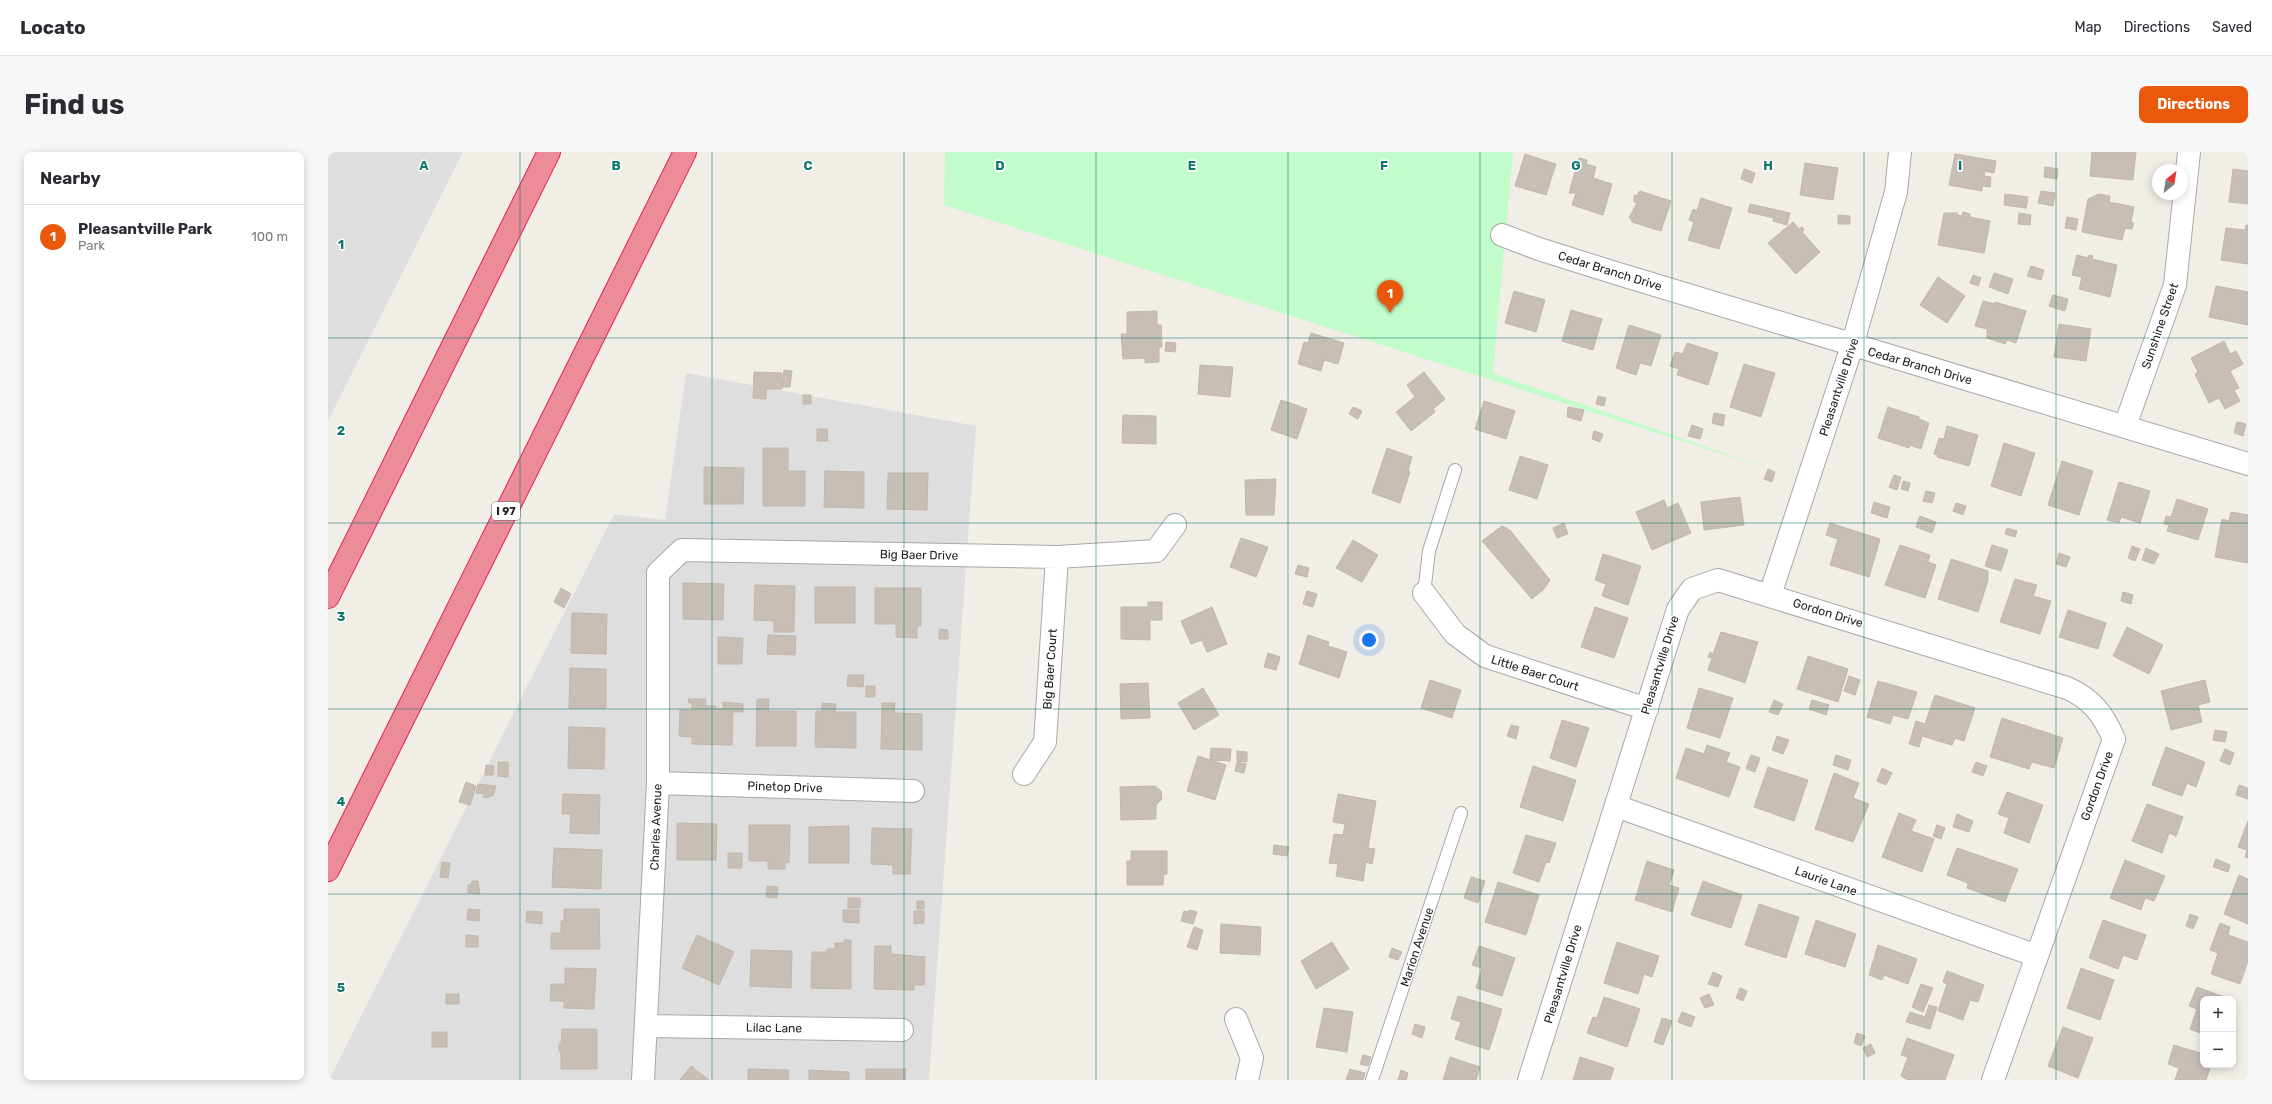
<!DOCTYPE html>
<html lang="en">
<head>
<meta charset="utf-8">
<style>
	:root { --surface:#fff; --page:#f7f7f7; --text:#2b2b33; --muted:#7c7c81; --line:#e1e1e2; --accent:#ea580c }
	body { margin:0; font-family:Rubik,sans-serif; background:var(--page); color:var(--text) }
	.controls { position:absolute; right:12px; bottom:12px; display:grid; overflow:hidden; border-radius:8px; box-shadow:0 2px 10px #0003 }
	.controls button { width:36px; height:36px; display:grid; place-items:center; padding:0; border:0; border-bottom:1px solid var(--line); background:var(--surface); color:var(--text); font:20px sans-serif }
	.compass { position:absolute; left:1824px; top:12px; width:36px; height:36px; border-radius:50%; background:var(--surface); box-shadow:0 2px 10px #0003; rotate:30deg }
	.you { position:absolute; left:1041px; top:488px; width:14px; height:14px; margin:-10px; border:3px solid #fff; border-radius:50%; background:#1a73e8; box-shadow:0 0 0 6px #1a73e833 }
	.badge { display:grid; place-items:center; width:26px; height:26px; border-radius:50%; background:var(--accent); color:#fff; font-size:13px; font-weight:700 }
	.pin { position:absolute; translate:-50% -33px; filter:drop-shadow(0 1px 2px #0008) }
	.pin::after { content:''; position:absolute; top:21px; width:14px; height:12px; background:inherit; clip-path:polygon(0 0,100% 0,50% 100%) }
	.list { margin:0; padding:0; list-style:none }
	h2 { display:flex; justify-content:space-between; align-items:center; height:52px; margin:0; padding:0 16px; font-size:17px }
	h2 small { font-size:13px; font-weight:400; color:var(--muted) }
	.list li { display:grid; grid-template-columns:26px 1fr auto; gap:12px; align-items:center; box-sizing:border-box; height:64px; padding:0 16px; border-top:1px solid var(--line) }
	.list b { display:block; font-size:15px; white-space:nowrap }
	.list p { margin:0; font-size:13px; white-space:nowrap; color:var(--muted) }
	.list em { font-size:13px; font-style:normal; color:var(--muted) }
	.map { position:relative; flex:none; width:1920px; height:928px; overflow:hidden; border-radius:8px }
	header { display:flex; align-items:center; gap:24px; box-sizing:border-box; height:56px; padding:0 20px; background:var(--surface); border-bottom:1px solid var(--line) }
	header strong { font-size:19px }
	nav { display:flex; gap:22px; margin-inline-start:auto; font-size:14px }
	.intro { display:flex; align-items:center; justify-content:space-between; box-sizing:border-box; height:96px; padding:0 24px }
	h1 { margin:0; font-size:28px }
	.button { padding:10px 18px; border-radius:8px; background:var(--accent); color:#fff; font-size:14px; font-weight:700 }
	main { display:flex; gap:24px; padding:0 24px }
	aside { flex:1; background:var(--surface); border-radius:8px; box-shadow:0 2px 10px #0003 }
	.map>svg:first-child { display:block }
	.residential { fill:#dfdede }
	.park { fill:#c3fccb }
	.building { fill:#c7beb6; stroke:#c4b6a8 }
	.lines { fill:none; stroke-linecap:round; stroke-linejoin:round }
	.service-casing { stroke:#a8a8a8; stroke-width:14 }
	.minor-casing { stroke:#a8a8a8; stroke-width:24 }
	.motorway-casing { stroke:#e42058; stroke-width:24 }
	.service { stroke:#fff; stroke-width:12 }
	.minor { stroke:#fff; stroke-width:22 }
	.motorway { stroke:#eb8c98; stroke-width:22 }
	.grid { fill:none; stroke:#0f766e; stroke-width:1; stroke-opacity:0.55 }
	.labels { text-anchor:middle; stroke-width:3; stroke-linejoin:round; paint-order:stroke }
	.shield { fill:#fff; stroke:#646464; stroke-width:1 }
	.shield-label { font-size:11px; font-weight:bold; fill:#212121 }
	.street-label { font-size:12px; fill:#212121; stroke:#fff }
	.grid-label { font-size:13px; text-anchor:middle; font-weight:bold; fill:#0f766e; stroke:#fff; stroke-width:3; stroke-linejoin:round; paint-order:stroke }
</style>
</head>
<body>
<header>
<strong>Locato</strong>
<nav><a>Map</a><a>Directions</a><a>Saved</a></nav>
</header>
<div class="intro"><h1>Find us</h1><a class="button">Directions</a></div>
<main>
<aside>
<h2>Nearby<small></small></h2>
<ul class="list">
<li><span class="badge">1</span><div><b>Pleasantville Park</b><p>Park</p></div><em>100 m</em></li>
</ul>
</aside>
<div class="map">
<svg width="1920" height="928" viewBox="0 0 1920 928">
	<rect width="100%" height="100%" fill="#f1eee7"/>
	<path class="residential" d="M0,0H135L0,269Z
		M358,221L648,274L601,928H1L286,362L337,368Z"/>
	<path class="park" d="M617,0H1185L1165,221L1448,319L616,53Z"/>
	<path class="building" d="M1764,0H1808L1805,28L1762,24Z
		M1197,2L1228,12L1218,43L1187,34Z
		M1627,2L1668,9L1666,21L1657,19L1656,24L1663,25L1662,35L1654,34V39L1621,33Z
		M1251,6L1259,8L1258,12L1268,15L1265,26L1284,32L1275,63L1244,53L1248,41H1241Z
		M1477,11L1510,16L1505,48L1472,43Z
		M1717,15L1730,17L1729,27L1716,25Z
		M1416,17L1427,21L1424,31L1413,27Z
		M1905,17L1920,19V52L1901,50Z
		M1312,39L1343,49L1333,79L1304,70L1303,67L1301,66L1309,51L1306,50V43L1308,44Z
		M1713,39L1727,41L1725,54L1710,51Z
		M1677,42L1700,45L1698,56L1676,53Z
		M1771,42L1782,44L1781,50L1806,55L1803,70L1806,71L1804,77L1797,76L1794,88L1754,80L1760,47Z
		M1373,46L1404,56L1391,97L1360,88L1366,70L1361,68L1365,57L1369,59Z
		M1422,52L1462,61L1459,73L1445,69L1446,66L1420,60Z
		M1635,60L1642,62V65L1662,69L1656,101L1610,93L1616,61H1630L1629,63L1634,64Z
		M1691,61L1703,63L1702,73L1690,72Z
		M1510,63L1522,64V72H1510Z
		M1739,65L1750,67L1748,78L1737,76Z
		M1465,70L1471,77L1474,75L1476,78L1474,80L1492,100L1468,122L1440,91Z
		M1918,73H1920V112L1893,108L1898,76L1917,78Z
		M1749,103L1760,106L1761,103L1765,104L1764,107L1789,113L1782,145L1751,137L1754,125L1744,123Z
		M1703,114L1716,118L1713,128L1699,124Z
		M1666,121L1685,127L1680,142L1661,135Z
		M1645,123L1653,126L1650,134L1642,131Z
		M1610,125L1637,144L1619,171L1592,153Z
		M1888,134L1920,140V173L1881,165Z
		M1186,139L1217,148L1208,180L1177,171Z
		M1725,143L1740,147L1737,159L1721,154Z
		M1655,149L1666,152L1667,150L1698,159L1688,191L1679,188L1677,192L1659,186V177L1647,174Z
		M1243,158L1274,167L1265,198L1234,189Z
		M829,159V173H833L834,195H831V210L817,211V206L795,207L793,182H799V160Z
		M1731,172L1763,177L1758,209L1726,205Z
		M1301,173L1333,183L1323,214L1312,211L1308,223L1288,216Z
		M983,181L1016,191L1010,212L996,208L993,219L970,212L976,190L980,191Z
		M1896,189L1902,202L1908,199L1915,212L1902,219L1911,236L1906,238L1912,249L1897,257L1891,246L1881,251L1867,222L1870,220L1863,206Z
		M838,190L848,191L847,200L837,199Z
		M1359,191L1390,201L1380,233L1349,223L1351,217L1342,214L1347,200L1355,202Z
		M1416,212L1447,221L1433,265L1402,255Z
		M872,213L905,215L902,245L870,242Z
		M456,218L464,219L462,235H454Z
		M426,220L454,221V237H438V247L425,246Z
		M1096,220L1117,247L1105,257L1107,260L1083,279L1068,260L1087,245L1079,233Z
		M475,243H483V252H475Z
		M1270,244L1278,246L1276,254L1268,252Z
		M953,248L979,257L969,287L943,278Z
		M1156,249L1187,259L1178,287L1147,277Z
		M1025,255L1034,259L1030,267L1021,262Z
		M1240,255L1256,258L1253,269L1239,265Z
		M1560,255L1591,265V267L1601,271L1593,297L1582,293L1581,296L1550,286Z
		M1386,261L1397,263L1395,274L1384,271Z
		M795,263L828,264V292L794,291Z
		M1909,270L1918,272L1915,284L1906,281Z
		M1364,273L1375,277L1372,287L1360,284Z
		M1619,274L1650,283L1641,314L1609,305L1610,303L1606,302L1611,286L1616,287Z
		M489,277H499L500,289H489Z
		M1266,279L1275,282L1272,290L1264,287Z
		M1676,291L1707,301L1693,344L1663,334Z
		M435,296H460V319H477V354H435Z
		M1059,296L1084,305L1080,319L1082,320L1072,351L1044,341Z
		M1192,304L1220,313L1209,347L1181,338Z
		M1734,309L1765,319L1751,363L1720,353Z
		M376,315L416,316L415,352H376Z
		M1440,317L1447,320L1444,330L1436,327Z
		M497,319L536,320V356L496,355Z
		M560,321H600L599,358L559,357Z
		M1566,323L1573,325L1569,338L1561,335Z
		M948,327L946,363H918L917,328Z
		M1575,329L1582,331L1580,339L1573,337Z
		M1791,330L1822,339L1812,371L1793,365L1791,371L1779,368Z
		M1598,339L1607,341L1604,351L1595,349Z
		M1412,345L1416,373L1376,378L1373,350Z
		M1849,347L1880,357L1870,388L1839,379L1841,373L1836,372L1838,364L1843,365Z
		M1336,348L1339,356L1350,351L1363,381L1324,398L1308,360Z
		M1546,350L1562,355L1559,366L1543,361Z
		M1628,351L1638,354L1635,363L1625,359Z
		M1903,360L1920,363V411L1887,405L1894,367L1901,369Z
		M1592,364L1608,370L1604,381L1588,375Z
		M1236,371L1240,382L1229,386L1225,376Z
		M1502,371L1552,387L1541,425L1502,413L1510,387L1498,383Z
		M1174,374L1182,378L1222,428L1216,437L1204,447L1154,389Z
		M1679,376L1689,379L1687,385L1677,382Z
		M913,386L940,395L928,425L902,415Z
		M1025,388L1050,403L1034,430L1008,416Z
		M1572,393L1602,403L1600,410L1608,413L1597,446L1557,433Z
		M1664,393L1680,398L1673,419L1657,414Z
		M1804,394L1812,397L1807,409L1800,406Z
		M1818,396L1831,402L1826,412L1814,408Z
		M1731,401L1742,405L1738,415L1728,412Z
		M1275,402L1313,414L1300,453L1274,444L1278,432L1267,428Z
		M1623,407L1660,419V428L1650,460L1610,447Z
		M970,413L981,416L979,425L967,422Z
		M1687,427L1709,433L1705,444L1723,449L1712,482L1672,470Z
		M355,431L396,432L395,468L355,467Z
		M427,433L467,434L466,480H446V469L426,468Z
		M487,435H527V471H487Z
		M233,436L243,442L236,456L226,450Z
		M547,436H593V474H589V486L568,485V472H547Z
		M979,439L989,442L985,455L975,452Z
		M1795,440L1805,443L1803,452L1793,449Z
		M820,450H834V468H822V488L793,487V455H820Z
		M884,455L899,492L879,500L874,488L863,492L853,469Z
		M1267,455L1300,466L1286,506L1253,495Z
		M1740,458L1778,471L1770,497L1731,485Z
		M244,461L279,462L278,502L243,501Z
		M1799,475L1835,493L1821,522L1785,504Z
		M611,477L620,478V487H611Z
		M1393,480L1430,490L1417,531L1380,518L1384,506L1380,505L1382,500L1385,502Z
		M440,483L468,484L467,503L439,502Z
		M980,483L1001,490L1000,494L1019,500L1011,526L971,512Z
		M390,485L415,486L414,512H390Z
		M940,501L952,505L948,518L936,515Z
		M1480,504L1520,517L1510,550L1469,537Z
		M242,516L278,517V556H241Z
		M520,523H536L535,535L519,534Z
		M1521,524L1532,528L1527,543L1516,539Z
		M1102,528L1133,538L1124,566L1093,556Z
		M1877,528L1882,550L1870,553L1874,570L1843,578L1833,539Z
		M1550,529L1589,540L1580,567L1565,563L1562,572L1539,565Z
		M820,531L822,566L793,567L792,532Z
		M538,534H547V545H538Z
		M875,536L891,563L866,578L850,551Z
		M1371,536L1405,546L1392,586L1359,576Z
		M1607,543L1647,556L1636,589L1627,586L1624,593L1594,584L1591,595L1581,592L1588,569L1597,572Z
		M360,547H378L377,554H388V557H395V550L415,552V560H405L404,593L364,592V585L351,584L352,558H364V551H361Z
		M429,547H441L440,559H468V594H428Z
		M1446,548L1455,552L1450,563L1441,560Z
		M1484,548L1501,553L1498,563L1481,557Z
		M494,551L508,552L507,560H528V596L487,595L488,559H494Z
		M554,551H567L566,561L594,562V598L553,597Z
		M1674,566L1735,586L1726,616L1704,610L1701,617L1662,605Z
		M1234,568L1261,576L1248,615L1222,606Z
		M1183,573L1191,575L1188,587L1179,584Z
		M241,575L277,576L276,617L240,616Z
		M1887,578L1899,580L1897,590L1885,588Z
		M1449,584L1461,588L1455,602L1444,598Z
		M1379,593L1402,601L1398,610L1412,615L1401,645L1348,626L1358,596L1376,602Z
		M1838,595L1877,610L1868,635L1859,631L1854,644L1824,633Z
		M883,596L903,597L902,609L882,608Z
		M1897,597L1906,601L1902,613L1892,609Z
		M909,599L919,600V610L909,609Z
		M1423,603L1432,606L1427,620L1418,617Z
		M1508,603L1523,608L1520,618L1505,613Z
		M870,604L898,613L887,648L859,639Z
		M170,610H180V625L170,624Z
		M909,610L918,612L916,621L907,619Z
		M1648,610L1659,614L1655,624L1644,620Z
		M158,613L166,614L165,623H157Z
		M1205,614L1248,628L1235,669L1192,655Z
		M1440,615L1480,628L1466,669L1426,655Z
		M1554,616L1564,621L1558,633L1549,629Z
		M1506,621L1531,631L1525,646L1541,652L1525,690L1487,677Z
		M138,630L148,634L142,653L131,650Z
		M150,632L168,634L165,644H162L159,646L155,645L156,642L148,641Z
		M1911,633L1920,636V647L1908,643Z
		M827,634L833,639L834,647L828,653V667L793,668L792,635Z
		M1679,640L1715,653L1701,691L1676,681L1681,666L1670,662Z
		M235,642L272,643L271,682L242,681L243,662H234Z
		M1010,642L1048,649L1040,696L1047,697L1044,712L1038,710L1035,729L1008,724L1010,712L1001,711L1006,682L1015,683L1017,672L1005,670Z
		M1819,652L1855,665L1848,684L1841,681L1834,701L1804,689Z
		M1571,661L1588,668L1583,679L1606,687L1594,720L1554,705Z
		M1629,662L1645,669L1641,680L1625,675Z
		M1920,669V706L1917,705L1919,698L1910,695Z
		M349,671L389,672L388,708H349Z
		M421,673H462L461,711L457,710V717H440V709H421Z
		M1609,673L1617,676L1613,687L1605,684Z
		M521,674V711H481V675Z
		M544,676L584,677L582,722H565V713L543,712Z
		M1198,683L1228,691L1221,711L1218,710L1211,730L1185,721Z
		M946,693L961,695L959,704L945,702Z
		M226,696L274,698L273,737L224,735Z
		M1629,696L1690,717L1677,750L1639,736L1640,731L1619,723Z
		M803,699H839V722H836L835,733H799V709H803Z
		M400,701H414V716H400Z
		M1888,707L1902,713L1900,720L1885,715Z
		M1797,708L1837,724L1826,749L1817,746L1813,758L1782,746Z
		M1319,709L1346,718L1341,733L1351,736L1344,760L1307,748Z
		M114,710L122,711L120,726L112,725Z
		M1911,723L1920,727V772L1896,762Z
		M1143,725L1157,729L1150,751L1136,746Z
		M144,729H150L152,742L140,741V733H143Z
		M1375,729L1414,743L1403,776L1363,763Z
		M1170,730L1211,743L1198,783L1157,770Z
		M439,734L450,735L449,746L438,745Z
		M520,746H532V756H520Z
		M589,749H596V757H589Z
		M1431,752L1471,765L1458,806L1417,793Z
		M140,757L152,758L151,769L139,768Z
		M236,757H271L272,797H223V781H233V769H236Z
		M515,758H531V771L515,770Z
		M861,758L869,760L865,772L853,769L856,759L861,760Z
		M199,759L214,760V772L198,770Z
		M586,759H596V771L586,772Z
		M1862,762L1870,765L1865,777L1858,774Z
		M1488,768L1528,782L1517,815L1477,802Z
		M1775,768L1818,783L1809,808L1795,803L1790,817L1761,806Z
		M1892,771L1902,775L1900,783L1920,790V809L1912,832L1883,822L1890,801L1882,798Z
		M893,772L933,775L932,803L892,801Z
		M866,775L875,778L869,798L859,795Z
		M138,783L150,784V795H138Z
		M369,783L406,800L391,833L354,816Z
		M516,788H523V837L483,836L484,800H498L499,797H507V791H516Z
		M1004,790L1021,817L988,837L973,809Z
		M1289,790L1331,804L1324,825L1316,822L1310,842L1276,831Z
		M1550,793L1589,807L1580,832L1556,823L1554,828L1541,823Z
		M547,794H563V802L597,805L596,833H586V838L546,837Z
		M1151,794L1187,806L1174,844L1148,836L1154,816L1144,813Z
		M1064,796L1074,800L1070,808L1061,805Z
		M423,798L464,799L463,836L422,834Z
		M237,816L268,817L266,857L236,856V849H222L223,832H237Z
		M1753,816L1786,828L1772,868L1739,856Z
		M1619,819L1656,833L1650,850L1642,848L1635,868L1610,859L1619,832L1615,830Z
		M1385,820L1394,824L1390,835L1380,832Z
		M1593,832L1605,836L1595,860L1584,855Z
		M1869,835L1902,847H1875V882L1862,877L1869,857L1861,854Z
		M1412,836L1419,839L1415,849L1408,846Z
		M118,842H131V852H118Z
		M1381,842L1386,853L1377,856L1372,846Z
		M1130,844L1174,857L1161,898L1127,887L1133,870L1123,867Z
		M1276,845L1312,857L1299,895L1259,881L1265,865L1269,866Z
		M1601,853L1609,855L1602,877L1578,870L1582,860L1597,865Z
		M996,856L1025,860L1019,900L988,895Z
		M1354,860L1367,865L1363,875L1350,870Z
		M1334,866L1344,869L1335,893L1326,890Z
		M1087,872L1097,875L1094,886L1084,882Z
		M1735,875L1765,886L1750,926L1720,914Z
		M234,877H269V917H233V900L231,899V892H233Z
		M104,880H119V895H104Z
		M1529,881L1537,884L1533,894L1526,891Z
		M1579,886L1626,903L1617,928H1580L1573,924L1580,905L1573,903Z
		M1543,892L1547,901L1539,905L1535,896Z
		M1846,893L1875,902V913H1883L1878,928H1847L1851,916L1840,912Z
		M1035,903L1043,905L1040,914L1032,912Z
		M1122,905L1152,915L1148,928H1115Z
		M1252,905L1286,916L1282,928H1245Z
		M363,914L381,928H352Z
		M420,917L461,918L460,928H420Z
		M538,917H578L577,928H538Z
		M1022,917L1037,921L1035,928H1018Z
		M481,918L521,920V928H481Z
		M1073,918L1080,921L1078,928H1070Z"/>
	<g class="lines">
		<g class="service-casing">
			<path id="service" d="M1096,441L1101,399L1127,318
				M1044,928L1133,661"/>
		</g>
		<g class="minor-casing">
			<path id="minor" d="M1174,83L1211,97L1284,120L1920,312
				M1797,274L1847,133L1861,0
				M1096,441L1127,482L1157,504L1319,557
				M1442,443L1524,194L1568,40L1572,0
				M696,622L717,590L729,405
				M330,631L585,639
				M1288,654L1709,804
				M908,867L924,906L919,928
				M319,874L574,878
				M315,928L330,631V421L354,398L729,405L828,399L847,373
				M1201,928L1350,457L1364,437L1390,428L1739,536C1764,547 1775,562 1786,587L1665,928"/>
		</g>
		<g class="motorway-casing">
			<path id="motorway" d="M0,445L221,0
				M0,718L357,0"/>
		</g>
		<use href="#service" class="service"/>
		<use href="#minor" class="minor"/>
		<use href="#motorway" class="motorway"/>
	</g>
	<path class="grid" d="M192,0V928M384,0V928M576,0V928M768,0V928M960,0V928M1152,0V928M1344,0V928M1536,0V928M1728,0V928M0,186H1920M0,371H1920M0,557H1920M0,742H1920"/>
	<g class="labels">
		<rect class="shield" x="164" y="350" width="28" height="18" rx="3"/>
		<g class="shield-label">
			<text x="178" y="363">I 97</text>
		</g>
		<g class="street-label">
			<text transform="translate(1282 119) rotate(17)" y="4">Cedar Branch Drive</text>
			<text transform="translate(1832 174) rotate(-71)" y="4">Sunshine Street</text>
			<text transform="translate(1592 214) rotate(16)" y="4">Cedar Branch Drive</text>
			<text transform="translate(1511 235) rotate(-72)" y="4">Pleasantville Drive</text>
			<text transform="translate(591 403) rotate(1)" y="4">Big Baer Drive</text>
			<text transform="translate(1500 461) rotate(17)" y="4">Gordon Drive</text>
			<text transform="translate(1332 513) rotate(-73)" y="4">Pleasantville Drive</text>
			<text transform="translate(722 517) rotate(-86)" y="4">Big Baer Court</text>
			<text transform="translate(1207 521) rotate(18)" y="4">Little Baer Court</text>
			<text transform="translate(1769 634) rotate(-70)" y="4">Gordon Drive</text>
			<text transform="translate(457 635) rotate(2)" y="4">Pinetop Drive</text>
			<text transform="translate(328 675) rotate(-88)" y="4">Charles Avenue</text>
			<text transform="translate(1498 729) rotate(20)" y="4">Laurie Lane</text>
			<text transform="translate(1089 795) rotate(-72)" y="4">Marion Avenue</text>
			<text transform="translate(1235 822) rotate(-73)" y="4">Pleasantville Drive</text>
			<text transform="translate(446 876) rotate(1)" y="4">Lilac Lane</text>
		</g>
	</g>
	<g class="grid-label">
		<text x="96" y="18">A</text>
		<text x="288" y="18">B</text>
		<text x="480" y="18">C</text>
		<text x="672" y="18">D</text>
		<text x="864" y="18">E</text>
		<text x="1056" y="18">F</text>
		<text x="1248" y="18">G</text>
		<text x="1440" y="18">H</text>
		<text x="1632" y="18">I</text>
		<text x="13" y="97">1</text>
		<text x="13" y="283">2</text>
		<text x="13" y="469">3</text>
		<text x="13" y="654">4</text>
		<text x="13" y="840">5</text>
	</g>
</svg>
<div class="controls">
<button>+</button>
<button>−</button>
</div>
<svg class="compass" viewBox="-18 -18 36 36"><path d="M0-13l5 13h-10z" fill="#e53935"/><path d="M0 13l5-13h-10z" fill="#7c7c81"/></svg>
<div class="you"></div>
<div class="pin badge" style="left:1062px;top:161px">1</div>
</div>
</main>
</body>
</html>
